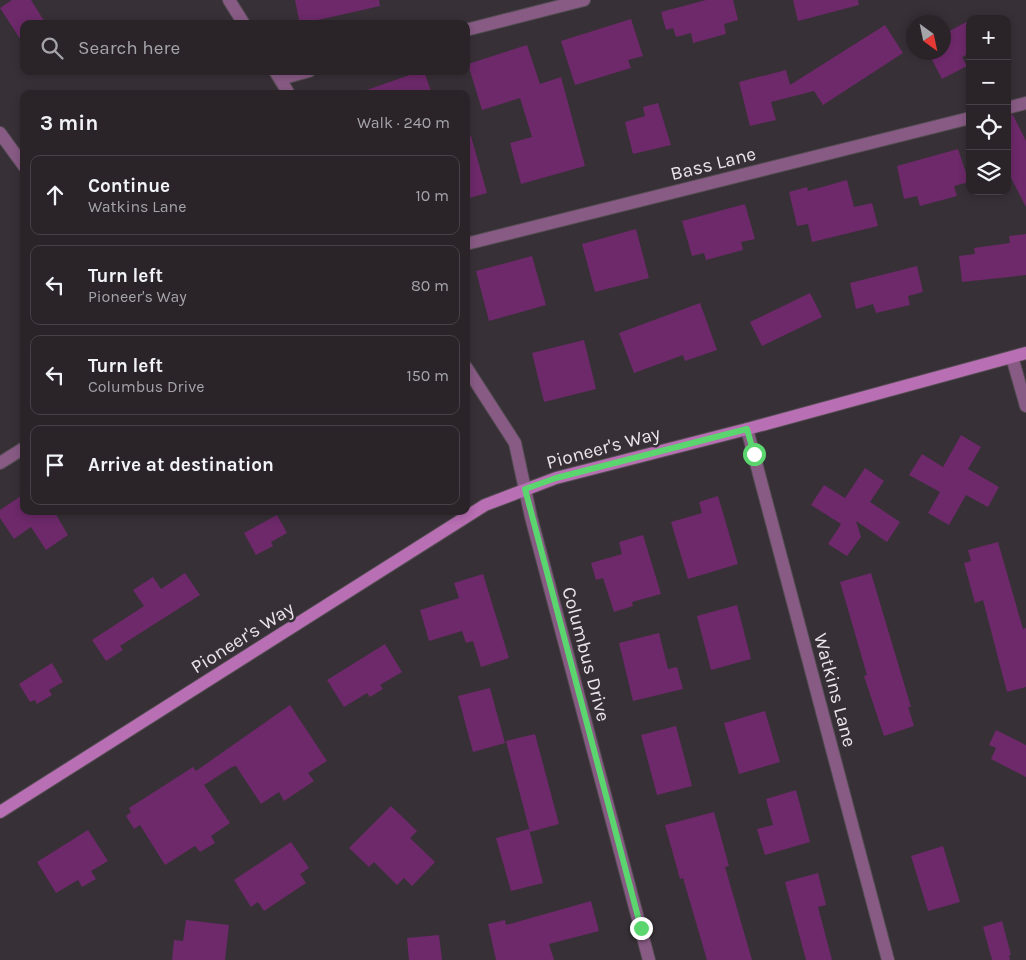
<!DOCTYPE html>
<html lang="en">
<head>
<meta charset="utf-8">
<style>
	:root { --surface:#2a2429; --page:#322c31; --text:#f1f3f6; --muted:#a5a4a8; --line:#464146 }
	body { margin:0; font-family:Karla,sans-serif; background:var(--page); color:var(--text) }
	.controls { position:absolute; right:15px; top:15px; display:grid; overflow:hidden; border-radius:10px; box-shadow:0 2px 8px #0003 }
	.controls button { width:45px; height:45px; display:grid; place-items:center; padding:0; border:0; border-bottom:1px solid var(--line); background:var(--surface); color:var(--text); font:25px sans-serif }
	.compass { position:absolute; left:906px; top:15px; width:45px; height:45px; border-radius:50%; background:var(--surface); box-shadow:0 2px 8px #0003; rotate:147deg }
	.stop { position:absolute; width:15px; height:15px; margin:-11px; border:4px solid #5bd56e; border-radius:50%; background:#fff }
	.stop.end { background:#5bd56e; border-color:#fff; box-shadow:0 1px 5px #0008 }
	.list { margin:0; padding:0; list-style:none }
	h2 { display:flex; justify-content:space-between; align-items:center; height:65px; margin:0; padding:0 20px; font-size:21px }
	h2 small { font-size:16px; font-weight:400; color:var(--muted) }
	.list li { display:grid; grid-template-columns:32px 1fr auto; gap:15px; align-items:center; box-sizing:border-box; height:80px; margin:0 10px 10px; padding:0 10px; border:1px solid var(--line); border-radius:10px }
	.list b { display:block; font-size:19px; white-space:nowrap }
	.list p { margin:0; font-size:16px; white-space:nowrap; color:var(--muted) }
	.list em { font-size:16px; font-style:normal; color:var(--muted) }
	.icon { flex:none; width:28px; height:28px; fill:none; stroke:currentColor; stroke-width:2; stroke-linecap:round; stroke-linejoin:round }
	.map { position:relative; flex:none; width:1026px; height:960px; overflow:hidden }
	.search { position:absolute; background:var(--surface); box-shadow:0 2px 8px #0003; left:20px; top:20px; width:450px; height:55px; display:flex; align-items:center; gap:12px; box-sizing:border-box; padding:0 18px; border-radius:10px; color:var(--muted); font-size:19px }
	.panel { position:absolute; background:var(--surface); box-shadow:0 2px 8px #0003; left:20px; top:90px; width:450px; height:425px; border-radius:10px }
	.map>svg:first-child { display:block }
	.building { fill:#6d296a }
	.lines { fill:none; stroke-linecap:round; stroke-linejoin:round }
	.street-casing { stroke:#554d54; stroke-width:14 }
	.secondary-casing { stroke:#554d54; stroke-width:14 }
	.street { stroke:#885b85; stroke-width:12 }
	.secondary { stroke:#b86fb3; stroke-width:12 }
	.route { stroke:#5bd56e; stroke-width:6 }
	.labels { text-anchor:middle; stroke-width:5; stroke-linejoin:round; paint-order:stroke }
	.street-label { font-size:19px; fill:#ebe5ea; stroke:#383037 }
</style>
</head>
<body>
<div class="map">
<svg width="1026" height="960" viewBox="0 0 1026 960">
	<rect width="100%" height="100%" fill="#383037"/>
	<path class="building" d="M12,0H31L46,24H24V45L0,8Z
		M295,0H379L380,6L300,24Z
		M706,0H733L738,20L724,24L726,34L693,43L691,33L676,37L673,28L666,30L661,12Z
		M793,0H858L859,5L798,21Z
		M631,19L643,56L628,60L631,68L575,85L561,41Z
		M970,20V53L962,57L967,66L942,79L928,52H944V34Z
		M885,25L903,53L823,105L814,91L771,102L776,120L750,126L739,82L786,70L790,85Z
		M527,45L540,84L561,77L585,166L521,184L510,143L532,137L520,98L482,110L468,64Z
		M421,71H424L432,94H365L364,91Z
		M658,103L671,145L633,154L625,122L645,116L643,107Z
		M1013,115L1026,141V207L1007,170V116Z
		M466,136H471L487,193L466,199Z
		M958,149L969,182L954,186L957,196L920,206L917,196L904,199L897,166Z
		M847,180L854,207L872,203L878,226L812,242L808,224L797,226L789,192L807,187L808,191Z
		M745,204L755,239L741,242L743,250L706,260L704,253L692,256L682,221Z
		M636,229L649,278L595,292L582,244Z
		M1026,234V275L962,282L959,256L975,254L974,248L1010,243L1009,236Z
		M532,256L546,305L489,321L476,271Z
		M917,266L923,292L908,296L910,305L876,313L873,304L856,309L850,283Z
		M810,293L822,317L762,346L750,322Z
		M700,303L717,350L685,361L683,355L634,373L619,333Z
		M584,340L596,389L544,402L532,353Z
		M961,435L981,447L968,469L999,487L988,507L966,495L949,525L928,513L940,492L909,475L922,454L943,467Z
		M865,468L884,481L870,502L900,522L887,542L856,521L861,537L847,556L828,544L841,524L811,505L824,485L845,498Z
		M24,494V511H54L68,535L46,550L31,527L14,539L0,518V510Z
		M718,496L738,564L688,579L671,522L702,513L699,502Z
		M277,515L287,533L271,542L273,546L256,555L244,533Z
		M643,535L661,594L632,602L633,606L614,612L603,578L596,580L591,563L622,554L619,542Z
		M998,542L1023,629L1026,628V687L1007,692L983,600L975,603L964,563L971,561L968,550Z
		M185,573L200,595L120,646L123,650L106,661L92,640L144,606L133,590L153,577L161,589Z
		M871,573L911,707H908L914,726L884,736L864,676L867,675L840,582Z
		M483,574L509,658L481,667L473,641L466,643L462,631L429,641L420,610L459,598L454,583Z
		M737,605L751,659L711,670L697,616Z
		M659,633L668,669L677,667L683,689L633,701L619,643Z
		M385,644L402,672L380,685L383,689L370,697L367,693L344,707L327,680Z
		M52,663L63,682L49,690L52,695L37,704L35,700L30,702L19,684Z
		M490,688L505,743L473,752L458,696Z
		M290,705L327,761L308,773L314,781L284,801L279,792L261,804L236,766L232,767L204,785L230,823L211,836L215,843L200,852L195,846L165,865L140,825L134,829L126,816L131,812L129,808L193,767L196,771Z
		M765,711L780,762L739,774L724,723Z
		M676,726L692,786L657,795L641,735Z
		M996,730L1026,745V777L991,759L996,748L989,745Z
		M535,734L559,824L530,832L506,741Z
		M796,790L810,842L765,855L757,829L773,825L766,799Z
		M391,806L417,831L410,838L435,862L412,886L404,878L397,885L374,862L369,867L349,848Z
		M714,812L729,866L725,867L752,960H707L683,878L680,879L665,825Z
		M529,829L543,883L511,891L496,838Z
		M88,830L108,861L91,871L96,879L82,887L78,880L56,893L37,862Z
		M291,842L309,868L300,874L306,883L264,911L258,902L251,907L234,880Z
		M943,846L960,902L928,911L911,856Z
		M818,873L826,905L818,907L832,960H806L785,882Z
		M591,901L599,931L549,944L554,960H496L488,924L505,920L506,925Z
		M186,920L229,925L225,960H172L174,940L183,941Z
		M1002,921L1011,955H1009L1010,960H992L983,927Z
		M439,935L442,960H409L407,938Z"/>
	<g class="lines">
		<g class="street-casing">
			<path id="street" d="M229,0L244,24
				M466,30L584,0
				M275,71L289,94
				M280,79L309,71
				M1007,108L1026,103
				M0,133L24,166
				M466,244L970,118
				M1012,357L1026,406
				M466,367L515,443L531,517L649,960
				M747,429L888,960
				M0,463L24,448"/>
		</g>
		<g class="secondary-casing">
			<path id="secondary" d="M0,812L485,505L556,478L747,429L1026,353"/>
		</g>
		<use href="#street" class="street"/>
		<use href="#secondary" class="secondary"/>
	</g>
	<g class="lines">
		<path class="route" d="M641,928L525,489L556,478L747,429L754,454"/>
	</g>
	<g class="labels">
		<g class="street-label">
			<text transform="translate(713 163) rotate(-14)" y="7">Bass Lane</text>
			<text transform="translate(603 447) rotate(-15)" y="7">Pioneer's Way</text>
			<text transform="translate(242 637) rotate(-32)" y="7">Pioneer's Way</text>
			<text transform="translate(587 654) rotate(75)" y="7">Columbus Drive</text>
			<text transform="translate(836 690) rotate(75)" y="7">Watkins Lane</text>
		</g>
	</g>
</svg>
<div class="controls">
<button>+</button>
<button>−</button>
<button><svg class="icon" aria-label="locate" viewBox="0 0 24 24"><circle cx="12" cy="12" r="6"/><path d="M12 2v4M12 18v4M2 12h4M18 12h4"/></svg></button>
<button><svg class="icon" aria-label="layers" viewBox="0 0 24 24"><path d="M12 4l9 5-9 5-9-5zM3 14l9 5 9-5"/></svg></button>
</div>
<svg class="compass" viewBox="-18 -18 36 36"><path d="M0-13l5 13h-10z" fill="#e53935"/><path d="M0 13l5-13h-10z" fill="#a5a4a8"/></svg>
<div class="stop" style="left:754px;top:454px"></div>
<div class="stop end" style="left:641px;top:928px"></div>
<div class="search"><svg class="icon" aria-label="search" viewBox="0 0 24 24"><circle cx="10" cy="10" r="6"/><path d="M15 15l6 6"/></svg>Search here</div>
<section class="panel">
<h2>3 min<small>Walk · 240 m</small></h2>
<ul class="list">
<li><svg class="icon" aria-label="ahead" viewBox="0 0 24 24"><path d="M12 20V5M6 11l6-6 6 6"/></svg><div><b>Continue</b><p>Watkins Lane</p></div><em>10 m</em></li>
<li><svg class="icon" aria-label="left" viewBox="0 0 24 24"><path d="M17 20v-9H6M10 6l-5 5 5 5"/></svg><div><b>Turn left</b><p>Pioneer's Way</p></div><em>80 m</em></li>
<li><svg class="icon" aria-label="left" viewBox="0 0 24 24"><path d="M17 20v-9H6M10 6l-5 5 5 5"/></svg><div><b>Turn left</b><p>Columbus Drive</p></div><em>150 m</em></li>
<li><svg class="icon" aria-label="arrive" viewBox="0 0 24 24"><path d="M6 21V4h12l-3 4 3 4H6"/></svg><div><b>Arrive at destination</b></div></li>
</ul>
</section>
</div>
</body>
</html>
